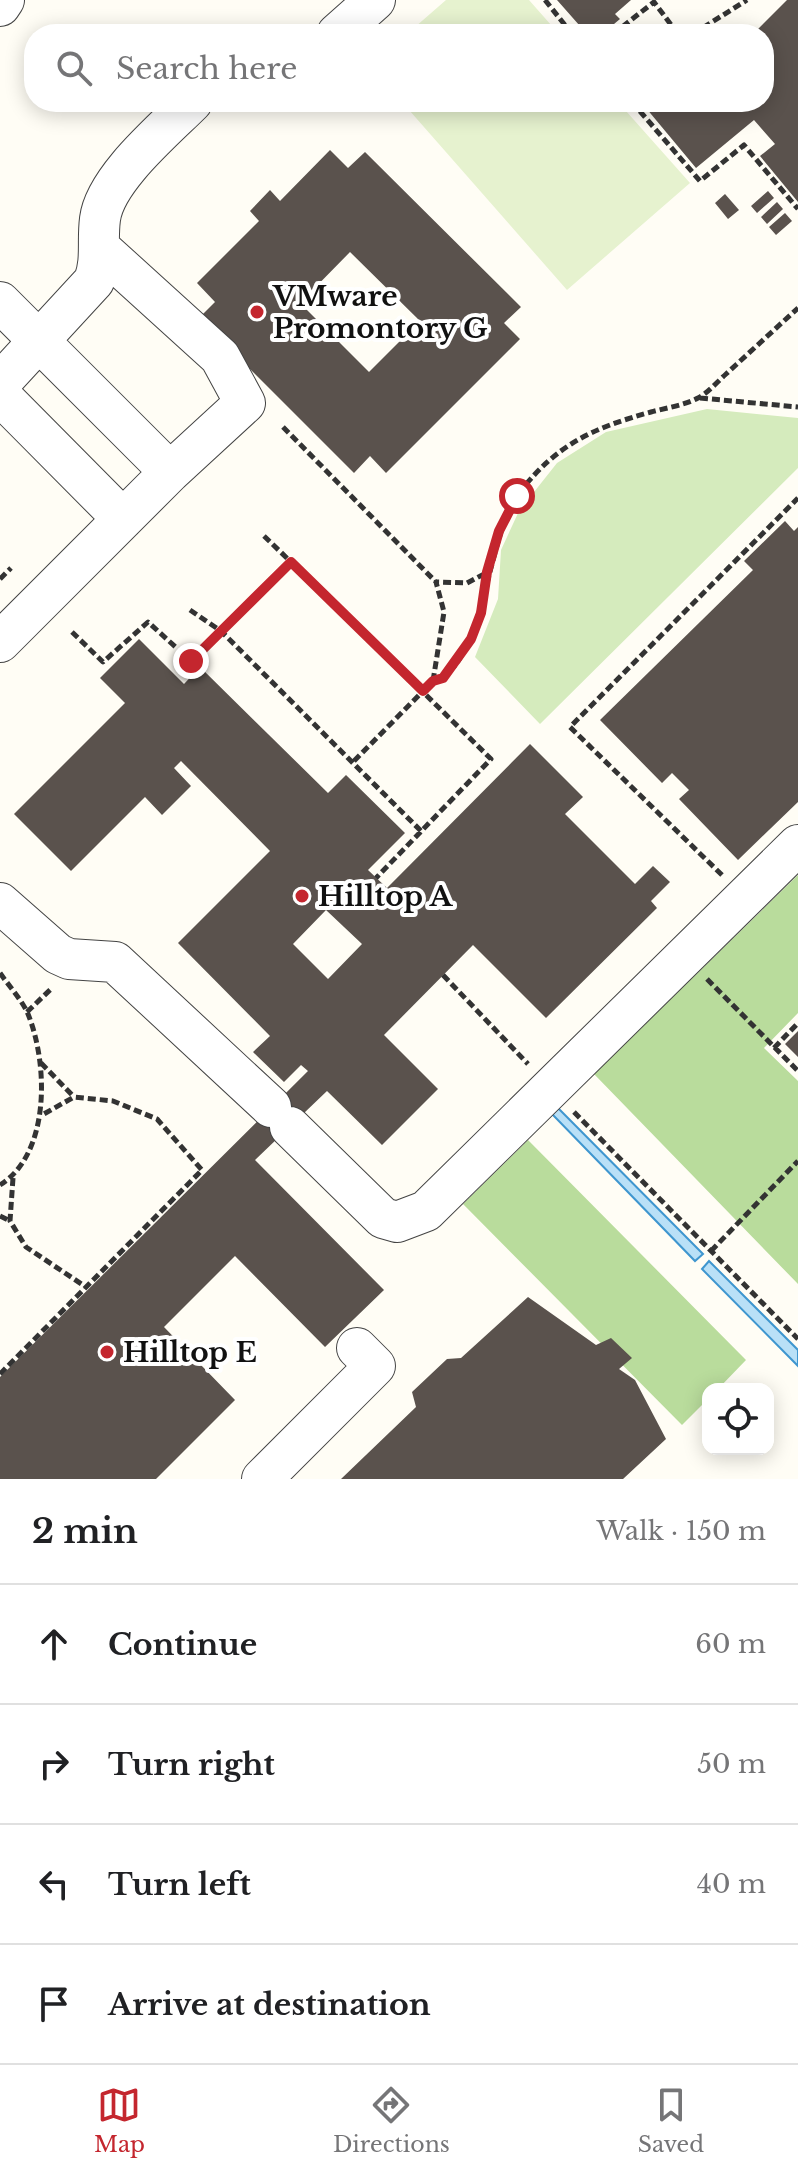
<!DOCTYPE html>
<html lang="en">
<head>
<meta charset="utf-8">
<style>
	:root { --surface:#fff; --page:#f6f6f6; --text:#202124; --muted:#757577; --line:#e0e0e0; --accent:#c4262e }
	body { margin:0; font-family:"Libre Baskerville",serif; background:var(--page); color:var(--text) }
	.controls { position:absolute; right:24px; bottom:24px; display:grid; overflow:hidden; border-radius:16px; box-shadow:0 4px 20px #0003 }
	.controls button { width:72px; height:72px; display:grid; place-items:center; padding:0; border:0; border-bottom:2px solid var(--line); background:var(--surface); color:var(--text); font:40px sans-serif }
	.stop { position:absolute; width:24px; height:24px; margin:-18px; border:6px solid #c4262e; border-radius:50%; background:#fff }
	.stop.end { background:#c4262e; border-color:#fff; box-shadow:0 2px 8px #0008 }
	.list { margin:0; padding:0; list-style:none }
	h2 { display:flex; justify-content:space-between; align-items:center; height:104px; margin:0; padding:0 32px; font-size:34px }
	h2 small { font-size:26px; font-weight:400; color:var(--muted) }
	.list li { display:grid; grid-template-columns:52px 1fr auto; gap:24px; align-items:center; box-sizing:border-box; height:120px; padding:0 32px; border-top:2px solid var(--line) }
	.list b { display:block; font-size:30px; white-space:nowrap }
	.list em { font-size:26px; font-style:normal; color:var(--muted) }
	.icon { flex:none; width:44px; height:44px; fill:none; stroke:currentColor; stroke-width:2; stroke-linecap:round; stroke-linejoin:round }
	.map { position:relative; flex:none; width:798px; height:1479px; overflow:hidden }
	.search { position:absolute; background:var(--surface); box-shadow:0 4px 20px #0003; left:24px; right:24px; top:24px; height:88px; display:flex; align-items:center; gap:20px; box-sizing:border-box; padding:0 28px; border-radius:32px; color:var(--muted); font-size:30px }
	.sheet { height:584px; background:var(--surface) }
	nav { display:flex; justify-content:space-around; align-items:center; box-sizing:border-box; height:112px; border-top:2px solid var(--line); background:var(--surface); font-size:22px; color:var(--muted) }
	nav a { display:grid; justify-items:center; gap:4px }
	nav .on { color:var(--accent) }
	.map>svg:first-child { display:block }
	.green { fill:#d5ebbd }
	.forest { fill:#b9dc9c }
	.pitch { fill:#e6f2cf }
	.water { fill:#b9e0f7; stroke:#3f96cf; stroke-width:2 }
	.building { fill:#5a524d; fill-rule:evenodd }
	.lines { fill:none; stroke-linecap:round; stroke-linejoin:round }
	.minor-casing { stroke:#444; stroke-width:42 }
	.path { stroke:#333; stroke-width:5; stroke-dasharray:8 4; stroke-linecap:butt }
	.minor { stroke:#fff; stroke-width:40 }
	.route { stroke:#c4262e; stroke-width:10 }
	.poi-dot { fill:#c4262e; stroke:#fff; stroke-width:3 }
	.labels { text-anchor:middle; stroke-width:8; stroke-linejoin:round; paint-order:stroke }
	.poi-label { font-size:28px; font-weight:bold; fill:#111; stroke:#fff; text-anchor:start }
</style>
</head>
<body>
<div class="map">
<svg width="798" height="1479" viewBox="0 0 798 1479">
	<rect width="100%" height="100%" fill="#fffdf5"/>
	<path class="green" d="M707,409L798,418V468L540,724L475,657L498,599L501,550L519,511L557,463L606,432Z"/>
	<path class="forest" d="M798,875V1013L764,1048L798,1081V1284L594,1074Z
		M528,1140L746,1360L718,1389H708V1399L682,1425L463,1204Z"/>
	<path class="pitch" d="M446,0H529L559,34H407Z
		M402,102H618L690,183L567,290Z"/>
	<path class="water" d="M558,1108L703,1254L695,1261L552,1114Z
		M709,1261L798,1350V1366L702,1269Z"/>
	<path class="building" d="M557,0H631L615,14L620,19L602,34H587Z
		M787,0H798V202L760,156L775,144L754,120L696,168L641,102H764V34H753Z
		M330,150L348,168L365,152L521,307L504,323L520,339L386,473L370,456L354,473L199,318L215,302L197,283L259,221L250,211L270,190L280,201ZM350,252L420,321L369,372L300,303Z
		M768,191L774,198L757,213L751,206Z
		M725,194L739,210L728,219L715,203Z
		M777,202L783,209L767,224L761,217Z
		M785,213L792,221L776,235L769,227Z
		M785,521L794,531L798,527V802L738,860L679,799L689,790L672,773L662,783L600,720L753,570L744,561Z
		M139,639L184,684L200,667L328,793L346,775L405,833L368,870L387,888L530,744L583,797L565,814L635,884L653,866L670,882L651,901L657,908L546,1018L473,945L384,1035L438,1089L382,1145L327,1091L255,1160L384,1290L325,1347L235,1256L164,1327L235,1400L156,1479H0V1377L308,1071L301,1065L284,1082L253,1052L270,1036L178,943L270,851L181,761L174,768L191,786L162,815L145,797L71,871L14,814L125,703L100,678ZM326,910L362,944L328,979L293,944Z
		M798,1031V1057L785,1044Z
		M528,1297L596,1345L611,1338L632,1358L619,1369L635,1380L666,1439L623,1479H341L416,1407L412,1392L447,1359L461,1358Z"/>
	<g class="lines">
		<g class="minor-casing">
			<path id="minor" d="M0,6L4,0
				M337,34L375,0
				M0,302L170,472
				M0,383L94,281C102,259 97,242 100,219C105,179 164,130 192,102
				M0,395L123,519
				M0,642L170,472L245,403L220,357L101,249
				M0,903L58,954L69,959L115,962L271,1107
				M290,1127L383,1218L397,1222L426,1211L798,845
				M262,1479L375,1366L357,1348"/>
		</g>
		<path class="path" d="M545,0L572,34
			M613,34L654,2L678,34
			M693,34L747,0
			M632,102L700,181L744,145L798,209
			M700,398L798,407
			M283,427L436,582
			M264,536L291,562
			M0,579L11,568
			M190,610L221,631L422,832
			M72,632L103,662L148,622L191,661L291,562L491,759L376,878
			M433,681L444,612L436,582L467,583L486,573
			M354,761L433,681C485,667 486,536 519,493C557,444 593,428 651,412C666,408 685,405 698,398C708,393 717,382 726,374C750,352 774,330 798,308
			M722,875L570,727L798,498
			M0,973C9,986 22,1000 28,1014C48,1063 51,1153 0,1185
			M443,975L528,1064
			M707,979L798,1071
			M27,1012L52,988
			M774,1048L798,1023
			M41,1063L74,1097
			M574,1112L798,1339
			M13,1178L10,1221L26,1247L86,1287
			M0,1216L10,1221
			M711,1251L798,1161
			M0,1374L202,1170L157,1119L113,1101L74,1097L42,1115"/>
		<use href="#minor" class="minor"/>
	</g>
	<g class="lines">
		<path class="route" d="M191,661L291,562L423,691L433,681L443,678L471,639L481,613L487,572L499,531L517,496"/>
	</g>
	<g class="poi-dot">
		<circle cx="257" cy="312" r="8"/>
		<circle cx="302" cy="896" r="8"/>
		<circle cx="107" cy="1352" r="8"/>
	</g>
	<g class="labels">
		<g class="poi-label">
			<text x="273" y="306">VMware<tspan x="273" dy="32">Promontory G</tspan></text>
			<text x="318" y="906">Hilltop A</text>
			<text x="123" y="1362">Hilltop E</text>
		</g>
	</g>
</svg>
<div class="controls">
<button><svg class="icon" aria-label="locate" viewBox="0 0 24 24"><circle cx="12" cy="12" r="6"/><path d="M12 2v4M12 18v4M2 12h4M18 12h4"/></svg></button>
</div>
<div class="stop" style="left:517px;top:496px"></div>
<div class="stop end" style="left:191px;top:661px"></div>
<div class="search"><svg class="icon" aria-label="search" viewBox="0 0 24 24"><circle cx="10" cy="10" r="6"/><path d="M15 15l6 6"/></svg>Search here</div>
</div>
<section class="sheet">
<h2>2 min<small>Walk · 150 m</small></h2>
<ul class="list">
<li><svg class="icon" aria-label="ahead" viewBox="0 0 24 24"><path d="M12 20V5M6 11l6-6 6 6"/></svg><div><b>Continue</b></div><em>60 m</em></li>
<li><svg class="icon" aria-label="right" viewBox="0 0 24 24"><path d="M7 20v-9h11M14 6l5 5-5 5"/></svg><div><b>Turn right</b></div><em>50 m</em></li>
<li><svg class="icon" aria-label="left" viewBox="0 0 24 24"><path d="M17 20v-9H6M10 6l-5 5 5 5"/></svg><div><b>Turn left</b></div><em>40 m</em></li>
<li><svg class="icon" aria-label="arrive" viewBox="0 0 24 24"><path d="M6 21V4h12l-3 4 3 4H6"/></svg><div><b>Arrive at destination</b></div></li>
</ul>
</section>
<nav>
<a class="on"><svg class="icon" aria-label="map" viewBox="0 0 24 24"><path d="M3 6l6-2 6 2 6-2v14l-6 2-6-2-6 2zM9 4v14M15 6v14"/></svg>Map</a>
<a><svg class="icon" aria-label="directions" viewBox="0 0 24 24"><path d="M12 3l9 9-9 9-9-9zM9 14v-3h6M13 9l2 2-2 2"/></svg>Directions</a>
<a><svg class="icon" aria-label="saved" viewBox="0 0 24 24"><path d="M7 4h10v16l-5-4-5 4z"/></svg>Saved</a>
</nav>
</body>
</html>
